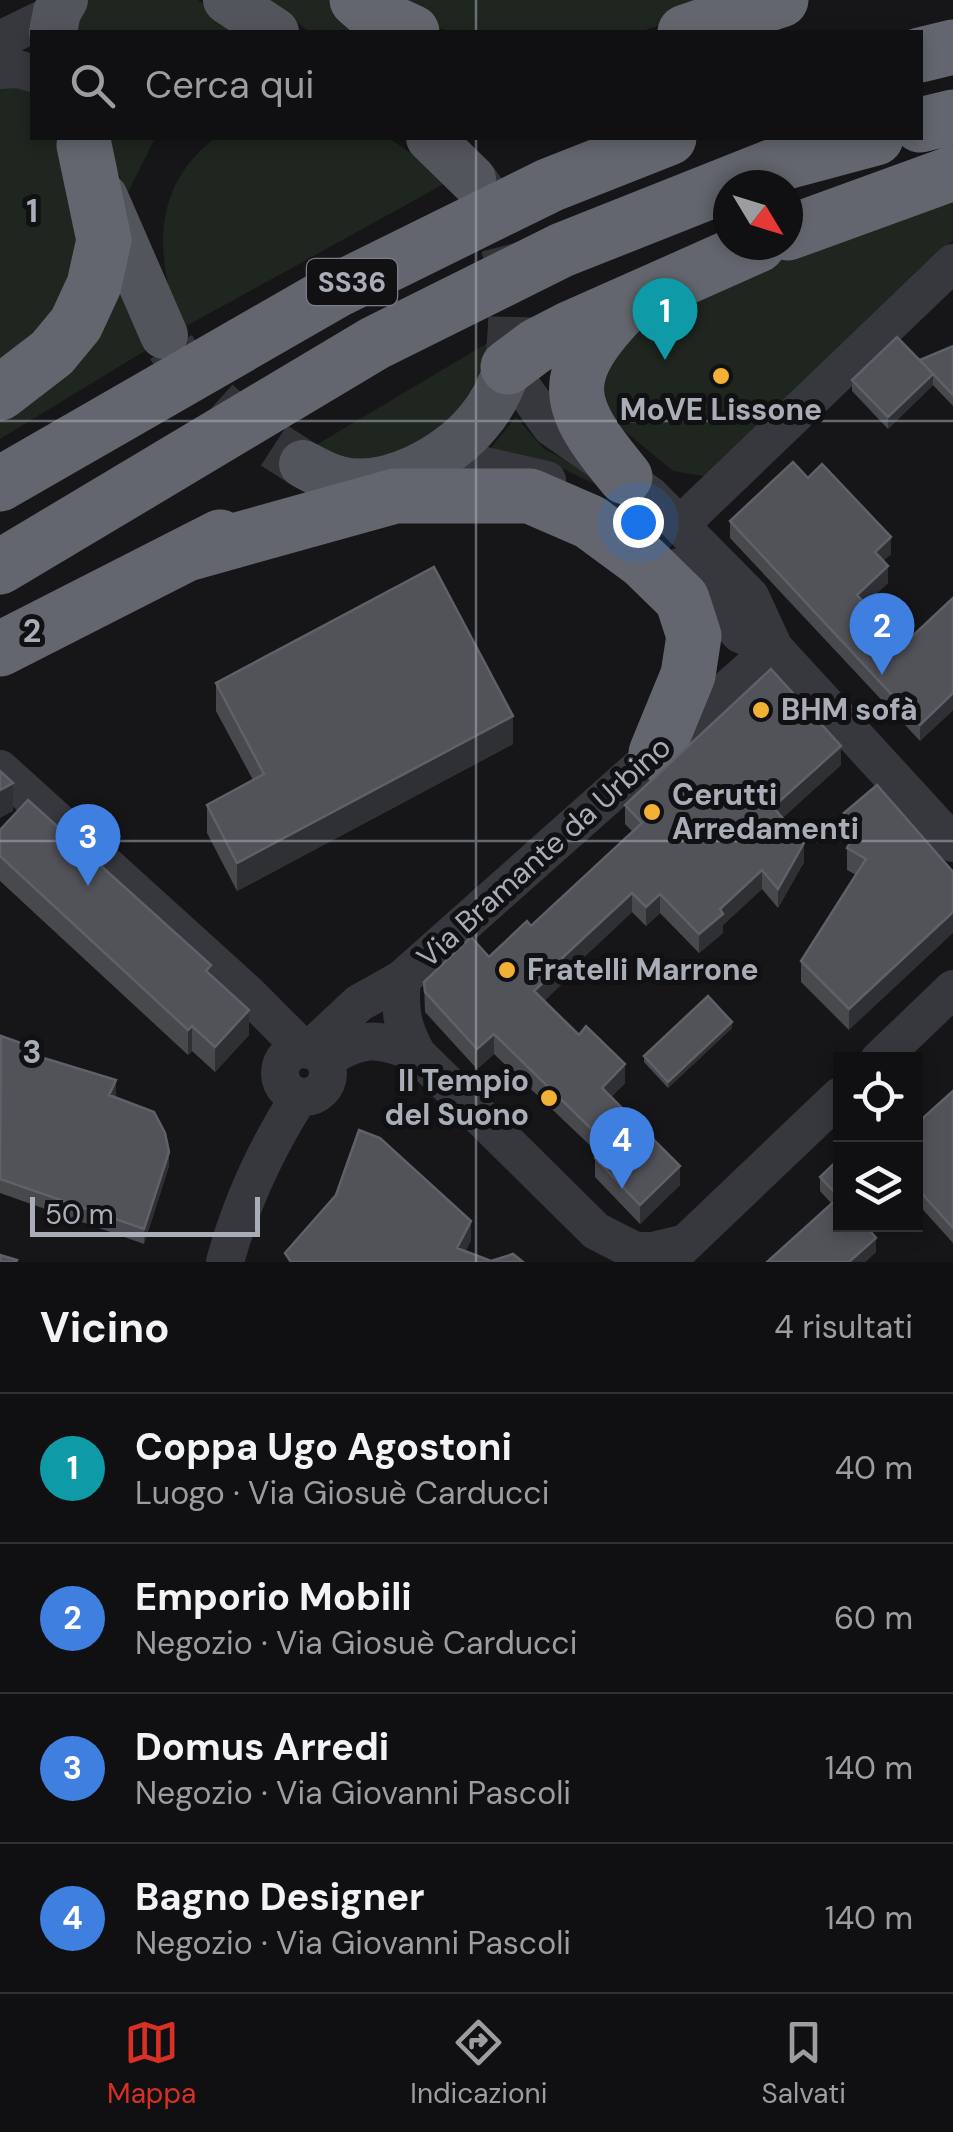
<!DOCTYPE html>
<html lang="it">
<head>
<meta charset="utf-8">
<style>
	:root { --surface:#101012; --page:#1e1e20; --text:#f1f3f6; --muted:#9c9d9f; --line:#303032; --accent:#d93025 }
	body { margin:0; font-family:"DM Sans",sans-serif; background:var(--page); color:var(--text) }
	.controls { position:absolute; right:30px; bottom:30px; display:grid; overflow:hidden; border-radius:0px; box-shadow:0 5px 15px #0003 }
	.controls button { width:90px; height:90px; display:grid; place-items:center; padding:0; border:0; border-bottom:2px solid var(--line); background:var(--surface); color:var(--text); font:50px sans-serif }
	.compass { position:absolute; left:713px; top:170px; width:90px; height:90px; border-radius:50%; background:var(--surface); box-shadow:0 5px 15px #0003; rotate:128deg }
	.scale { position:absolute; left:30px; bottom:25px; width:230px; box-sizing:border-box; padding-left:10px; border:5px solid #a8adb8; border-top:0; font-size:28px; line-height:35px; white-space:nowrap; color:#a8adb8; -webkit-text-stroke:8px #111113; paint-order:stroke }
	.you { position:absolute; left:638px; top:522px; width:35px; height:35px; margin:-25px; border:8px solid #fff; border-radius:50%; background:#1a73e8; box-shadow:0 0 0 15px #1a73e833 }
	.badge { display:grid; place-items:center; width:65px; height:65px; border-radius:50%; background:var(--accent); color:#fff; font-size:32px; font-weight:700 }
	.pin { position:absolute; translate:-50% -82px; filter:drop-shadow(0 2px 5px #0008) }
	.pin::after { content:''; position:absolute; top:52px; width:35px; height:30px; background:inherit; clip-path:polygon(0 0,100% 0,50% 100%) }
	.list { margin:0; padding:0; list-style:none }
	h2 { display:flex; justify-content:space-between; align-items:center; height:130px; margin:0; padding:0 40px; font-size:42px }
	h2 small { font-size:32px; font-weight:400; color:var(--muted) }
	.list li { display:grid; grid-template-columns:65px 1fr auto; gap:30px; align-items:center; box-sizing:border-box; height:150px; padding:0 40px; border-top:2px solid var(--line) }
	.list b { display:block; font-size:38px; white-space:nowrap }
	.list p { margin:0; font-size:32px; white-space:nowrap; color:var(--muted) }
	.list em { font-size:32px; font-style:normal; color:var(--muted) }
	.icon { flex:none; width:55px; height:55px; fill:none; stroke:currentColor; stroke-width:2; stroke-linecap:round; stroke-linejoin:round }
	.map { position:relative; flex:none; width:953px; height:1262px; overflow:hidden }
	.search { position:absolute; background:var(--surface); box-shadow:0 5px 15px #0003; left:30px; right:30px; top:30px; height:110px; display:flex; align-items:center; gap:25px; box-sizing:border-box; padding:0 35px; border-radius:0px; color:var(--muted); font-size:38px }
	.sheet { height:730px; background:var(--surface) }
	nav { display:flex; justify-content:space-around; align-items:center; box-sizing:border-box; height:140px; border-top:2px solid var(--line); background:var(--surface); font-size:28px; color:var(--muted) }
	nav a { display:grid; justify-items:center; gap:5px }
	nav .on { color:var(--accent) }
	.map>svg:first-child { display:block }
	.green { fill:#1e261f }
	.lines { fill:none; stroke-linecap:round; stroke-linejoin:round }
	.major-tunnel { stroke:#333438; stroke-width:48; stroke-dasharray:48 24; stroke-linecap:butt }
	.minor { stroke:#37383d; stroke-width:38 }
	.major { stroke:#53555c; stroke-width:48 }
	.highway { stroke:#63666e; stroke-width:55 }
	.wall { fill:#47494d }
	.shaded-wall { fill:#2f3033 }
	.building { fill:#525359; stroke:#5f6168; stroke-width:2.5 }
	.grid { fill:none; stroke:#a8adb8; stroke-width:2.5; stroke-opacity:0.55 }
	.poi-dot { fill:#f2b134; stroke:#111113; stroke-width:4 }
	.labels { text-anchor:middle; stroke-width:10; stroke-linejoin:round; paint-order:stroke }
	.shield { fill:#111113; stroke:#7b7e86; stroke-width:2.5 }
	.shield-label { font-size:28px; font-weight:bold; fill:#a8adb8 }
	.poi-label { font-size:30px; font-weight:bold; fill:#a8adb8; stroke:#111113; text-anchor:start }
	.street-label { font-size:30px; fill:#a8adb8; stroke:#111113 }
	.grid-label { font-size:32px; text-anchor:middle; font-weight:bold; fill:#a8adb8; stroke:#111113; stroke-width:10; stroke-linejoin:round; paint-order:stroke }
</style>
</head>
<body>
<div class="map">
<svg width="953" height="1262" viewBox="0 0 953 1262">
	<rect width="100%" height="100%" fill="#161618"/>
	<path class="green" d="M82,0H198L243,32H72Z
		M269,0H336L378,32H309Z
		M378,0H738L639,32H453L428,25Z
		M0,81L32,85V138H66L81,171L72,302L0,379Z
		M104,138H155L127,194Z
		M215,138H389L418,158L444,184L181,329C156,259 149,189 215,138Z
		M953,195V240L709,477L673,471L616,424L605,406L600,359L616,336L793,253Z
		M116,263L148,349L0,439V408Z
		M491,341C475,406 418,470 345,458C335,457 325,449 316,445Z
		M516,417L543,448L594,476L605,489L551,463L490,449Z"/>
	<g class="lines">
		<path class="major-tunnel" d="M474,181C515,235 517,302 508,367
			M171,347C202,401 251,431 303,464"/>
		<path class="minor" d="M0,40L57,12
			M0,70L18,69L32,73
			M508,367L551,427L651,496L750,596L774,648L953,843
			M418,467L481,465L547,480
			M681,524L953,263
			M679,567L740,634L774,648
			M0,769L247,993L303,1049
			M402,979C399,1010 402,1027 417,1054L596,1231L635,1251H653L686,1243
			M280 1073a24 24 0 1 1 48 0a24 24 0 1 1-48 0Z
			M309,1050L359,1003L402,979L774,648
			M325,1060C360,1037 379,1036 417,1054
			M879,1060L953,989
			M668,1260L840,1096
			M225,1262C241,1202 266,1149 299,1097"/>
		<path class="major" d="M227,0L275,32
			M53,32L57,12L64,0
			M430,138L472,179
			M104,197L164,335
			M303,464C314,470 326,477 339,480C386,492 449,458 478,422C492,406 501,387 508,367"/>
		<path class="highway" d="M357,0L374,15L412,32
			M685,32L781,0
			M920,55L953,47
			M920,125L953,117
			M788,233L953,173
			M625,306C555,378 566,406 625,477
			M508,367L536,346L569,329L758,245
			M0,393L52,353L76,324L94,285L104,240L84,145
			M0,484L339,289L550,185L669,138
			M187,554L395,496H530L590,522L643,561L682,599L694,636L688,675L656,753
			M0,567L375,343L562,250L779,164L876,138
			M0,649L220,537"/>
	</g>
	<path class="wall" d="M953,346V406L933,385L888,429L852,391V380L920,360Z
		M808,478L891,554L883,561L888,583L865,604L903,645L953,598V710L920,741L730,538V521Z
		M216,683L513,744L237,891L207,833V805L253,780L216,711Z
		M841,765L782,818L804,862L778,908L762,889L723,925V933L699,953L660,913L646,926L632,912L565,975V981L544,1001L625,1083L611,1097L680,1185L640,1224L595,1177V1158L599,1154L494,1054L477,1069L425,1012L424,982L489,957L531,926L632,831L625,824V805Z
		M877,785L849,1030L801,982V961L856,875L847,870V848L850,842L844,834V813Z
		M0,830L211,975L249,1035L215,1072L192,1051L188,1055L0,881Z
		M732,1028L668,1088L644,1062V1056Z
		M0,1037L116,1095L115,1097L169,1166L144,1244L0,1193Z
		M953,1091V1243L916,1202V1111L922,1119Z
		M820,1177L871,1233L876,1252L865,1262H767L831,1203L820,1191Z"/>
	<path class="shaded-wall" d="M933,374V385L888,429V417Z
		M891,537V554L875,568V552Z
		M888,566V583L857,612V595Z
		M953,693V710L920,741V725Z
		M513,716V744L237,891V863Z
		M841,746V765L773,827V807Z
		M13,783V811L0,818V790Z
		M804,843V862L778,908V889Z
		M762,870V889L723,925V933L699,953V934L720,909Z
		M632,893V912L565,975V981L534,1011V991L562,958Z
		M660,894V913L646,926V907Z
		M953,912V933L849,1030V1009Z
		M249,1010V1035L215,1072V1047Z
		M732,1022V1028L668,1088V1082Z
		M192,1026V1051L188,1055V1030Z
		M494,1034V1054L477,1069V1049Z
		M625,1064V1083L602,1107V1088Z
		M116,1080V1095L109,1109V1095Z
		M169,1152V1166L144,1244V1229Z
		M680,1166V1185L640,1224V1205Z
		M471,1221V1241L460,1262L457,1248Z
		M864,1224H880L864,1239Z
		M876,1238V1252L865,1262H849Z"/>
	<path class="building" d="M897,337L933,374L888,417L852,380Z
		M953,346V395L920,360Z
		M793,462L808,478L822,464L891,537L875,552L888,566L857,595L903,645L953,598V693L920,725L730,521Z
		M434,567L513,716L237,863L207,805L264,774L216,683Z
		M771,669L841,746L773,807L804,843L778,889L762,870L720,909L723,914L699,934L660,894L646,907L632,893L562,958L565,962L534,991L579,1035L586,1026L625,1064L602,1088L680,1166L640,1205L595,1158L608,1145L494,1034L477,1049L425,992L424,982L471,937L489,957L527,921L531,926L642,823L625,805Z
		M0,771L13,783L0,790Z
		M877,785L953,872V912L849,1009L801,961L866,859L847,848L857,830L844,813Z
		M28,800L211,965L206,971L249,1010L215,1047L192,1026L188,1030L0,856V830Z
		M708,996L732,1022L668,1082L644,1056Z
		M1,1036L32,1047L37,1056L116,1080L109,1095L154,1112L165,1133L169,1152L144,1229L0,1179Z
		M953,1091V1228L916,1187V1111L922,1119Z
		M359,1130L380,1138L471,1221L457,1248L491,1261L513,1254L523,1262H291L285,1253L336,1195Z
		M840,1158V1224H864L876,1238L849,1262H767L839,1197L820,1177Z
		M0,1255L17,1260L16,1262H0Z"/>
	<path class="grid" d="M476,0V32M476,138V1262M0,421H953M0,841H953"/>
	<g class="poi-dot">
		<circle cx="721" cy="376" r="10"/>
		<circle cx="761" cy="710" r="10"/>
		<circle cx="652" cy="812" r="10"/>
		<circle cx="507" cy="970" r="10"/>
		<circle cx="549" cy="1098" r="10"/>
	</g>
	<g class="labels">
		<rect class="shield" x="307" y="259" width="90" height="46" rx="8"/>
		<g class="shield-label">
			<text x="352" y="292">SS36</text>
		</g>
		<g class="poi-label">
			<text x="721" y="420" text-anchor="middle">MoVE Lissone</text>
			<text x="781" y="720">BHM sofà</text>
			<text x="672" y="805">Cerutti<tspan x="672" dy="34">Arredamenti</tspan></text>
			<text x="527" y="980">Fratelli Marrone</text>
			<text x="529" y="1091" text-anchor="end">Il Tempio<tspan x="529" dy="34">del Suono</tspan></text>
		</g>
		<g class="street-label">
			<text transform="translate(544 852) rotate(-42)" y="10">Via Bramante da Urbino</text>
		</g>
	</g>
	<g class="grid-label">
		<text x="32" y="222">1</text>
		<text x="32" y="642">2</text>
		<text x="32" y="1063">3</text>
	</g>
</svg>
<div class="controls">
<button><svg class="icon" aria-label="locate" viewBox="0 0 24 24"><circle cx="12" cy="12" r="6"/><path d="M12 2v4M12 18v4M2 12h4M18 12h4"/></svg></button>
<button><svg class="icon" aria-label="layers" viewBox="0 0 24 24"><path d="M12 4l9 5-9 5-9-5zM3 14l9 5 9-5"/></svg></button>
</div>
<svg class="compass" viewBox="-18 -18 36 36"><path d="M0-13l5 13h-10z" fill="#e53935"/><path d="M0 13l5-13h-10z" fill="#9c9d9f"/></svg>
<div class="scale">50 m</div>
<div class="you"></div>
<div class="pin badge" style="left:665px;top:360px;background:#0f9aa8">1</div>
<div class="pin badge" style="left:882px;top:675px;background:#3f7fe0">2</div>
<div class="pin badge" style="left:88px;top:886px;background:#3f7fe0">3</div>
<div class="pin badge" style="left:622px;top:1189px;background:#3f7fe0">4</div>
<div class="search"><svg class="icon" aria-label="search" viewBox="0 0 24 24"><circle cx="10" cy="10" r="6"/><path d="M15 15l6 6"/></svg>Cerca qui</div>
</div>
<section class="sheet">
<h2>Vicino<small>4 risultati</small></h2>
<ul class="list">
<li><span class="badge" style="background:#0f9aa8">1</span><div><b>Coppa Ugo Agostoni</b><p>Luogo · Via Giosuè Carducci</p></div><em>40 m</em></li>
<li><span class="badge" style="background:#3f7fe0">2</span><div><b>Emporio Mobili</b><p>Negozio · Via Giosuè Carducci</p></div><em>60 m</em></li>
<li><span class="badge" style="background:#3f7fe0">3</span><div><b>Domus Arredi</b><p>Negozio · Via Giovanni Pascoli</p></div><em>140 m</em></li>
<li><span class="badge" style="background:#3f7fe0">4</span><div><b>Bagno Designer</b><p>Negozio · Via Giovanni Pascoli</p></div><em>140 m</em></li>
</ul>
</section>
<nav>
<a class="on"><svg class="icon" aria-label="map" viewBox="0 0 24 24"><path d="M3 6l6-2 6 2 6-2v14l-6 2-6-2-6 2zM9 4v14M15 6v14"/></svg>Mappa</a>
<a><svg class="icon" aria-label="directions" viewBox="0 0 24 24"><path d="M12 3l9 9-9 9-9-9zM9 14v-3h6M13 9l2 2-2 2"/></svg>Indicazioni</a>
<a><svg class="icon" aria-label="saved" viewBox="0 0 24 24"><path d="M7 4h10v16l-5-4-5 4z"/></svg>Salvati</a>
</nav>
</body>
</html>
